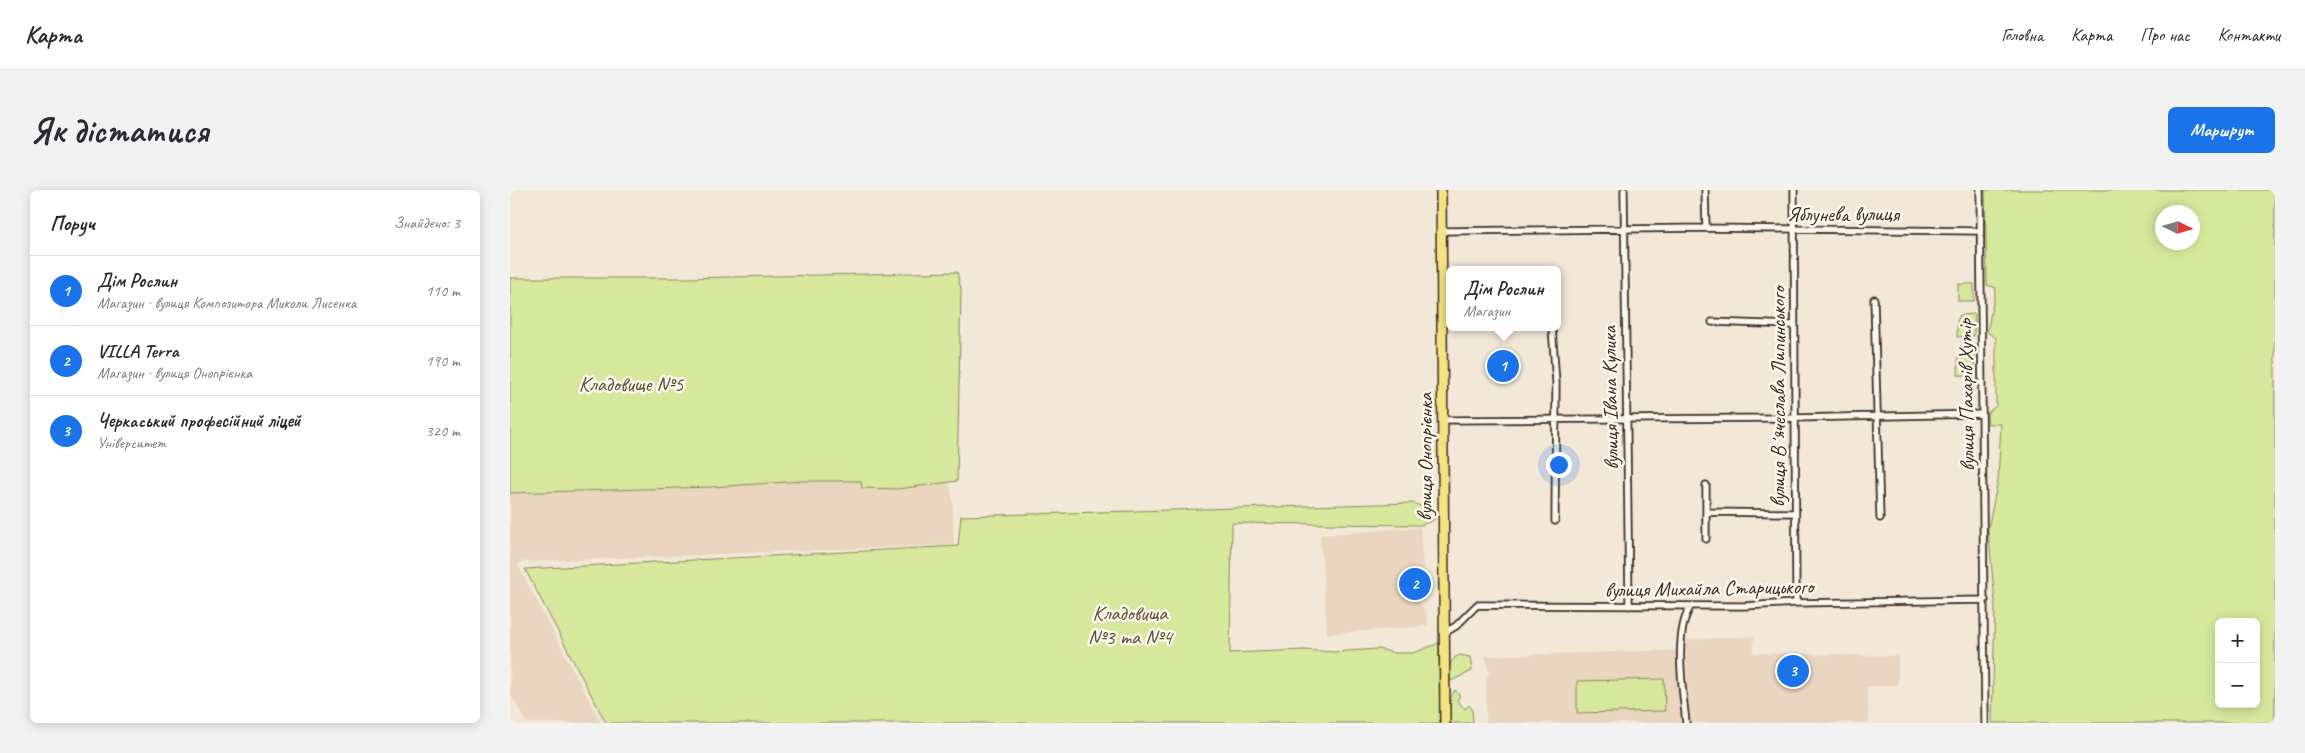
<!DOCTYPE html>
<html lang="uk">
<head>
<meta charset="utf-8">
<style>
	:root { --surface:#fff; --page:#f2f2f3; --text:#2b2b33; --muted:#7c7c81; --line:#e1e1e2; --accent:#1a73e8 }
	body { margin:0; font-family:Caveat,sans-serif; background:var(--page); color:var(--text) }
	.controls { position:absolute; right:15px; bottom:15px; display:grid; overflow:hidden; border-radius:8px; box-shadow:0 2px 12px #0003 }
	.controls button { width:45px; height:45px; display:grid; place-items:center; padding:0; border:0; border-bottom:1px solid var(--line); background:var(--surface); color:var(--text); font:25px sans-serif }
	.compass { position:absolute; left:1645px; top:15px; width:45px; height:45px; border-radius:50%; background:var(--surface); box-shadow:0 2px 12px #0003; rotate:95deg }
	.you { position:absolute; left:1048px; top:274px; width:18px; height:18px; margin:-12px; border:4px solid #fff; border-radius:50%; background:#1a73e8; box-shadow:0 0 0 8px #1a73e833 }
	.badge { display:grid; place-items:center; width:32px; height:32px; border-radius:50%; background:var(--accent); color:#fff; font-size:16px; font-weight:700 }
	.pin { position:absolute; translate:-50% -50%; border:2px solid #fff; box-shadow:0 1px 5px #0006 }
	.popup { position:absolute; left:936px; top:76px; width:115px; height:65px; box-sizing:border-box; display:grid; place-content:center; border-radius:8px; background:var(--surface); filter:drop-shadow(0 1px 4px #0005); font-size:16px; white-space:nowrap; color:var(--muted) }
	.popup b { font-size:19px; color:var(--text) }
	.popup::after { content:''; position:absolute; left:50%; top:100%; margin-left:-10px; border:10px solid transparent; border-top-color:var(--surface) }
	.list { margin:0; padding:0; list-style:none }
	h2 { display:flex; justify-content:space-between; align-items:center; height:65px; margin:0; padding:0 20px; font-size:21px }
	h2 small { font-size:16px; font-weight:400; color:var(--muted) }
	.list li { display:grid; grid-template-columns:32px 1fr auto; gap:15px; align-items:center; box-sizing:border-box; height:70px; padding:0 20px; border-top:1px solid var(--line) }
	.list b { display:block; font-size:19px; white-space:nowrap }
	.list p { margin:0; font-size:16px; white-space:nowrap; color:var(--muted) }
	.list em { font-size:16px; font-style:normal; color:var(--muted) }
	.map { position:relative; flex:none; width:1765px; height:533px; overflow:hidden; border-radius:8px }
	header { display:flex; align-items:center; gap:30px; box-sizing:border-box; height:70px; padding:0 25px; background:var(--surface); border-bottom:1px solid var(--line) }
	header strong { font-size:24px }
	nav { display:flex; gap:28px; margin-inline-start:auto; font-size:18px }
	.intro { display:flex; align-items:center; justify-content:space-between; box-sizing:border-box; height:120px; padding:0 30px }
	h1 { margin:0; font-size:35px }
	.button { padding:12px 22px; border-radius:8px; background:var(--accent); color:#fff; font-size:18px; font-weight:700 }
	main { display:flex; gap:30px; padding:0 30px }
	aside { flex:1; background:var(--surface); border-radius:8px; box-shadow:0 2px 12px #0003 }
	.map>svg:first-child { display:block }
	.built { fill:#ead6bf }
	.green { fill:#d6e89c; stroke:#88895d; fill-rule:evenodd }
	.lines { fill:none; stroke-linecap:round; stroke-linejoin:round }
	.street-casing { stroke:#3b2a1e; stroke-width:9 }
	.primary-casing { stroke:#3b2a1e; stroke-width:12 }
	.street { stroke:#fbf7ec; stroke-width:5.5 }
	.primary { stroke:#f5e382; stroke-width:9 }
	.labels { text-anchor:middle; stroke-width:5; stroke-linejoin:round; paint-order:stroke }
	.street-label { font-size:21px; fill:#3b2a1e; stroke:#fbf7ec }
	.park-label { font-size:21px; fill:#5a5037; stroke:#fbf7ec }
</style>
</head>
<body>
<header>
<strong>Карта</strong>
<nav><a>Головна</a><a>Карта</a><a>Про нас</a><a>Контакти</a></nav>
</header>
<div class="intro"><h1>Як дістатися</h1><a class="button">Маршрут</a></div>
<main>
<aside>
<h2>Поруч<small>Знайдено: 3</small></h2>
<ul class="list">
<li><span class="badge">1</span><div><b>Дім Рослин</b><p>Магазин · вулиця Композитора Миколи Лисенка</p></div><em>110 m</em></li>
<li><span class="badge">2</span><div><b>VILLA Terra</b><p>Магазин · вулиця Онопрієнка</p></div><em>190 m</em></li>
<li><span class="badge">3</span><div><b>Черкаський професійний ліцей</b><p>Університет</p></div><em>320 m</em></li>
</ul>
</aside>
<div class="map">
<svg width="1765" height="533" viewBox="0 0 1765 533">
	<rect width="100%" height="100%" fill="#f3e8d8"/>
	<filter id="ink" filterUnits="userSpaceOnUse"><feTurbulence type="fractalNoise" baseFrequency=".02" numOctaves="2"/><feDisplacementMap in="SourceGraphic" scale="10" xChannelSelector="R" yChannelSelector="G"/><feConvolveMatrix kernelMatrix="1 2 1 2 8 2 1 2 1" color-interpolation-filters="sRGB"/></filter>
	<g filter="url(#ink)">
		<path class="built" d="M439,290L443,314L444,355L10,372L8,375L91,533H17L0,503V303L202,297L292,291Z
			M910,337L913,378L908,381L907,409L910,410V414H913V419H916L918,436L817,444L810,345Z
			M1244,446L1243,463L1388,466V495L1357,497L1359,533H1179L1175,450Z
			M1166,460L1171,533H976V488L979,483L975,466Z"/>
		<path class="green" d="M1475,0H1765V533H1482L1485,412L1478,339L1488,290L1491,234H1478L1477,223L1486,216V148L1477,142L1486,98L1477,95ZM1652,22H1682V52H1652ZM1709,432H1746V514H1709Z
			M447,82L451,99L447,291L388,299L352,298L351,291H292L202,297L0,303V88H176Z
			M1448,94H1464V111H1448Z
			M1465,124L1464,146L1447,147V131L1450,125Z
			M1448,166H1464L1465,186L1448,185Z
			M903,313L925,322L924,330L911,335L722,333L720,463L795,460L823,462L868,459L885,463H903L929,453L931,533H96L15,379L448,356L451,326Z
			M950,465L960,467L962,481L941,491C938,481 938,469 950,465Z
			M1154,489L1155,521L1067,523V491Z
			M945,500L950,506L947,510L955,519L959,515L962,519L963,533H940V509Z"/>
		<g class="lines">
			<g class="street-casing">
				<path id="street" d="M1114,0L1119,416
					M1195,0L1196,38
					M1284,0L1286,413
					M1470,0L1475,533
					M931,41L1196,38L1470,41
					M1364,109L1370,328
					M1202,132L1284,135
					M1042,137L1046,193L1045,331
					M933,230L1284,228L1472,224
					M1196,295V349
					M1196,322L1284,323
					M934,443L946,436L967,415L1234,416L1286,413L1475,410
					M1176,533C1173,502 1163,442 1181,416"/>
			</g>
			<g class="primary-casing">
				<path id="primary" d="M931,0L935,533"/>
			</g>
			<use href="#street" class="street"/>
			<use href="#primary" class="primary"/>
		</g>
	</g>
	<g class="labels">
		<g class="street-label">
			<text x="1333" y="31">Яблунева вулиця</text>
			<text transform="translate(1456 205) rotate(-91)" y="7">вулиця Пахарів Хутір</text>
			<text transform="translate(1268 207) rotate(-90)" y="7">вулиця Вʼячеслава Липинського</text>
			<text transform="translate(1100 208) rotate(-91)" y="7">вулиця Івана Кулика</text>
			<text transform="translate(915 267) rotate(-90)" y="7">вулиця Онопрієнка</text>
			<text transform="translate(1199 398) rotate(-1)" y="7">вулиця Михайла Старицького</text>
		</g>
		<g class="park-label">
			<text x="121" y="201">Кладовище №5</text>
			<text x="620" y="430">Кладовища<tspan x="620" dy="24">№3 та №4</tspan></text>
		</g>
	</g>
</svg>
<div class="controls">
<button>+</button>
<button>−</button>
</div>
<svg class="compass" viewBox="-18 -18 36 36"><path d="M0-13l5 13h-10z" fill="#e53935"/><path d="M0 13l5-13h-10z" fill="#7c7c81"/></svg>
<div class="you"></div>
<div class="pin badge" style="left:993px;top:176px">1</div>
<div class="popup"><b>Дім Рослин</b>Магазин</div>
<div class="pin badge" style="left:905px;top:394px">2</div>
<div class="pin badge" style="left:1283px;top:481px">3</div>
</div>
</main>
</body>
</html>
